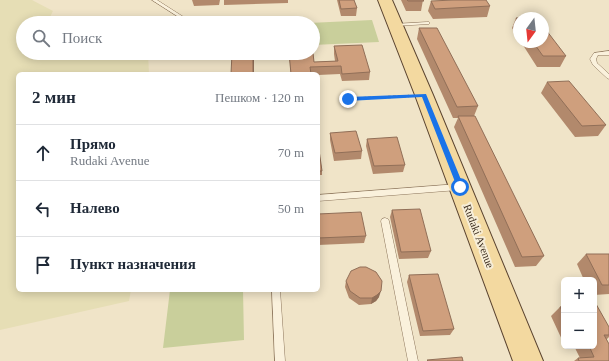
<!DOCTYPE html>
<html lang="ru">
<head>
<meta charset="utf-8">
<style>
	:root { --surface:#fff; --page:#f2f2f3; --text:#1f2937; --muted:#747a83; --line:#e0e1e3 }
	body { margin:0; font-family:Georgia,serif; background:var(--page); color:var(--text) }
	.controls { position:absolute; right:12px; bottom:12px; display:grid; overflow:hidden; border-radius:6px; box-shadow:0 2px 10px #0003 }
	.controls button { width:36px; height:36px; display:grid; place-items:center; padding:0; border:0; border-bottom:1px solid var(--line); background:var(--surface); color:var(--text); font:20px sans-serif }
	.compass { position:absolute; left:513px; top:12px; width:36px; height:36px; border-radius:50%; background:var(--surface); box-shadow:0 2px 10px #0003; rotate:195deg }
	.stop { position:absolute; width:12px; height:12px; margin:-9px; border:3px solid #1a73e8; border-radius:50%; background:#fff }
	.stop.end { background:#1a73e8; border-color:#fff; box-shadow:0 1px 4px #0008 }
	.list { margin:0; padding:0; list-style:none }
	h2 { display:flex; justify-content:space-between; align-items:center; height:52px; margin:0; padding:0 16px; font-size:17px }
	h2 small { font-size:13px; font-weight:400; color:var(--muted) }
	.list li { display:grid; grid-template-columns:26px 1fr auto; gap:12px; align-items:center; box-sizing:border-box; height:56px; padding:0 16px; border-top:1px solid var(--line) }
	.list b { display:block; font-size:15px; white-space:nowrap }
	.list p { margin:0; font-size:13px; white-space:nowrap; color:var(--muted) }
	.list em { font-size:13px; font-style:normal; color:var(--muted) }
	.icon { flex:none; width:22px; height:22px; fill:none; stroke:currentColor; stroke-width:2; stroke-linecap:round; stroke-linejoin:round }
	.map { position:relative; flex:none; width:609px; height:361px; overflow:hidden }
	.search { position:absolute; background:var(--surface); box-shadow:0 2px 10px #0003; left:16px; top:16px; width:304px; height:44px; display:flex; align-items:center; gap:10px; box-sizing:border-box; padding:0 14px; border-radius:22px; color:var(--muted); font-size:15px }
	.panel { position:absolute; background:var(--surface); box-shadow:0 2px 10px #0003; left:16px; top:72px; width:304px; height:220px; border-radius:6px }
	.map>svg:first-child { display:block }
	.farmland { fill:#e6deb5 }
	.green { fill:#c9cf9b }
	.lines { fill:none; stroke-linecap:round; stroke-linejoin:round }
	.lane-casing { stroke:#8d765c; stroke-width:1 }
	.primary-casing { stroke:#5b4430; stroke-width:2 }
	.path { stroke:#8d765c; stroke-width:2.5; stroke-dasharray:3 2; stroke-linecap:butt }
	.lane { fill:#faf1dc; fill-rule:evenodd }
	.primary { fill:#f3d9a0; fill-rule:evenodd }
	.wall { fill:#b2896c }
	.shaded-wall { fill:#916f58 }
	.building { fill:#cf9f7d; stroke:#916f58 }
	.route { fill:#1a73e8 }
	.labels { text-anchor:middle; stroke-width:4; stroke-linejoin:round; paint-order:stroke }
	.street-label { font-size:11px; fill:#3d2e20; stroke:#f7eed8 }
</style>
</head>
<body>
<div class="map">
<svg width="609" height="361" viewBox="0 0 609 361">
	<rect width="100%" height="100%" fill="#f0e4c8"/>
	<path class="farmland" d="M0,0H32L53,11L47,23H23V53H148L149,74H18V290H131L129,301L0,330Z"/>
	<path class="green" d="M372,20L379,42L313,45V23H309Z
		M170,290H243L244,340L163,348Z"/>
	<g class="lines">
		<g class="lane-casing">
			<path id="lane" d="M152,0H157L193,23H188Z
				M427,22H429V24L395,26L393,25L395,24Z
				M609,51V55H598L596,59L597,63L609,74V79L607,78L593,65L590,59L594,53Z
				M458,184L461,185L462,187L461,189L458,190L318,201V195Z
				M385,218L388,219L389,221L418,361H408L381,221L382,219Z
				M272,290H280L285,361H275Z"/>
		</g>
		<g class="primary-casing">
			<path id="primary" d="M378,0H392L433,95L543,361H513L415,95Z"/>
		</g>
		<path class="path" d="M348,99L409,96"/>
		<use href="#lane" class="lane"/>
		<use href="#primary" class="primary"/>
	</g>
	<path class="wall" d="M192,0H220L219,5L194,6Z
		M224,0H288V3L224,5Z
		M337,0H354L357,8L356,16H341Z
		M401,0H423L421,11H406Z
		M431,1L490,6L487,17L433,19L428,11Z
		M516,18H519V39L512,28Z
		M419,28L478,106L474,116L544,256L536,266L515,267L454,127L458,118H453L417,39Z
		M521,42H543L566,56L560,67H537Z
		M334,46L370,72L369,80L342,81L340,74L318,75V74H291L289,53H313L314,62L335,61L334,54Z
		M155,53H169V54H163V57L156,58Z
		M183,53H206V59L192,60L191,57L184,58Z
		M547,82L606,125L598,136L575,137L541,93Z
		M330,133L362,151L361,159L334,161L330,140Z
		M367,139L405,165L403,172L373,174L366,146Z
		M318,143L322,171V175H318Z
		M392,210L431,251L428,258L399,259L390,217Z
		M318,214L366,236L364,243L318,245Z
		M586,254H609V294L594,295V280H584L577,264Z
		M409,275L454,329L450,335L420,336L407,282Z
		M346,281L379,297L376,301L371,304L359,305L349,298L345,287Z
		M564,306V344L551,316L560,307Z
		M609,327V337L607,339L609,361H574L578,358H580L574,346H594Z"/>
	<path class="shaded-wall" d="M253,53H254V74H253Z
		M381,291L379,297L376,301L371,304L372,298Z"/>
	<path class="building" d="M339,0H354L357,8L341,9Z
		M407,0H423L424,1H408Z
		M454,0H486L490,6L435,9L431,1Z
		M537,17V18H519V22L516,18Z
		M176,22H185L184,23H176Z
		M543,26L566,56H543L533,42H543Z
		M419,28H437L478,106L457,107Z
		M362,45L370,72L342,74L341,66L310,67L311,74H291L289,53H313L314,62L338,61L334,46Z
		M232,53H253V74H231Z
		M569,81L606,125L582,126L547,82Z
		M458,116H475L544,256L522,257Z
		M356,131L362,151L335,153L330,133Z
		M397,137L405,165L374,166L367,139Z
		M318,143L322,171H318Z
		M420,209L431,251L401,252L392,210Z
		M361,212L366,236L318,238V214Z
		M586,254H609V285H602Z
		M360,267H366L376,272L382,281L381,291L377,295L372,298H360L350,291L346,281L351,271Z
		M438,274L454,329L423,331L409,275Z
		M594,304H596L609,327V335H604L609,344V361H579L578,358L594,357L589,346H594Z
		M564,306V315L560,307Z
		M462,357L463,361H428L427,360Z"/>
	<path class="route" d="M426,94L464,187L463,189H458L457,187L422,97L348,101L345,99L348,97Z"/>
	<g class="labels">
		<g class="street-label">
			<text transform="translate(479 236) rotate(69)" y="4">Rudaki Avenue</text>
		</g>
	</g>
</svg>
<div class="controls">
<button>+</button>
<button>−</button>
</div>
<svg class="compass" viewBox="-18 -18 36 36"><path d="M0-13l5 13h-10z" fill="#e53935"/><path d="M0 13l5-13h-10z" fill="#747a83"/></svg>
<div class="stop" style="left:460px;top:187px"></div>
<div class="stop end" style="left:348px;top:99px"></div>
<div class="search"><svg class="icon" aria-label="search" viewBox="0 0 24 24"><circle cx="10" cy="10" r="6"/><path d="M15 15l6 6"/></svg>Поиск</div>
<section class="panel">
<h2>2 мин<small>Пешком · 120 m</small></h2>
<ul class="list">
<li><svg class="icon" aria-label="ahead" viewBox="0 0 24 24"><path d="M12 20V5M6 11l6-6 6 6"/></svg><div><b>Прямо</b><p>Rudaki Avenue</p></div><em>70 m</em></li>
<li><svg class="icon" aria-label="left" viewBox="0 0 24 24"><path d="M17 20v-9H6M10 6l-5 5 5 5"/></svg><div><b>Налево</b></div><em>50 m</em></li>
<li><svg class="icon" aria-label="arrive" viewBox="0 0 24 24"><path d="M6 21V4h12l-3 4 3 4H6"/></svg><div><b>Пункт назначения</b></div></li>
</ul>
</section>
</div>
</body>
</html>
